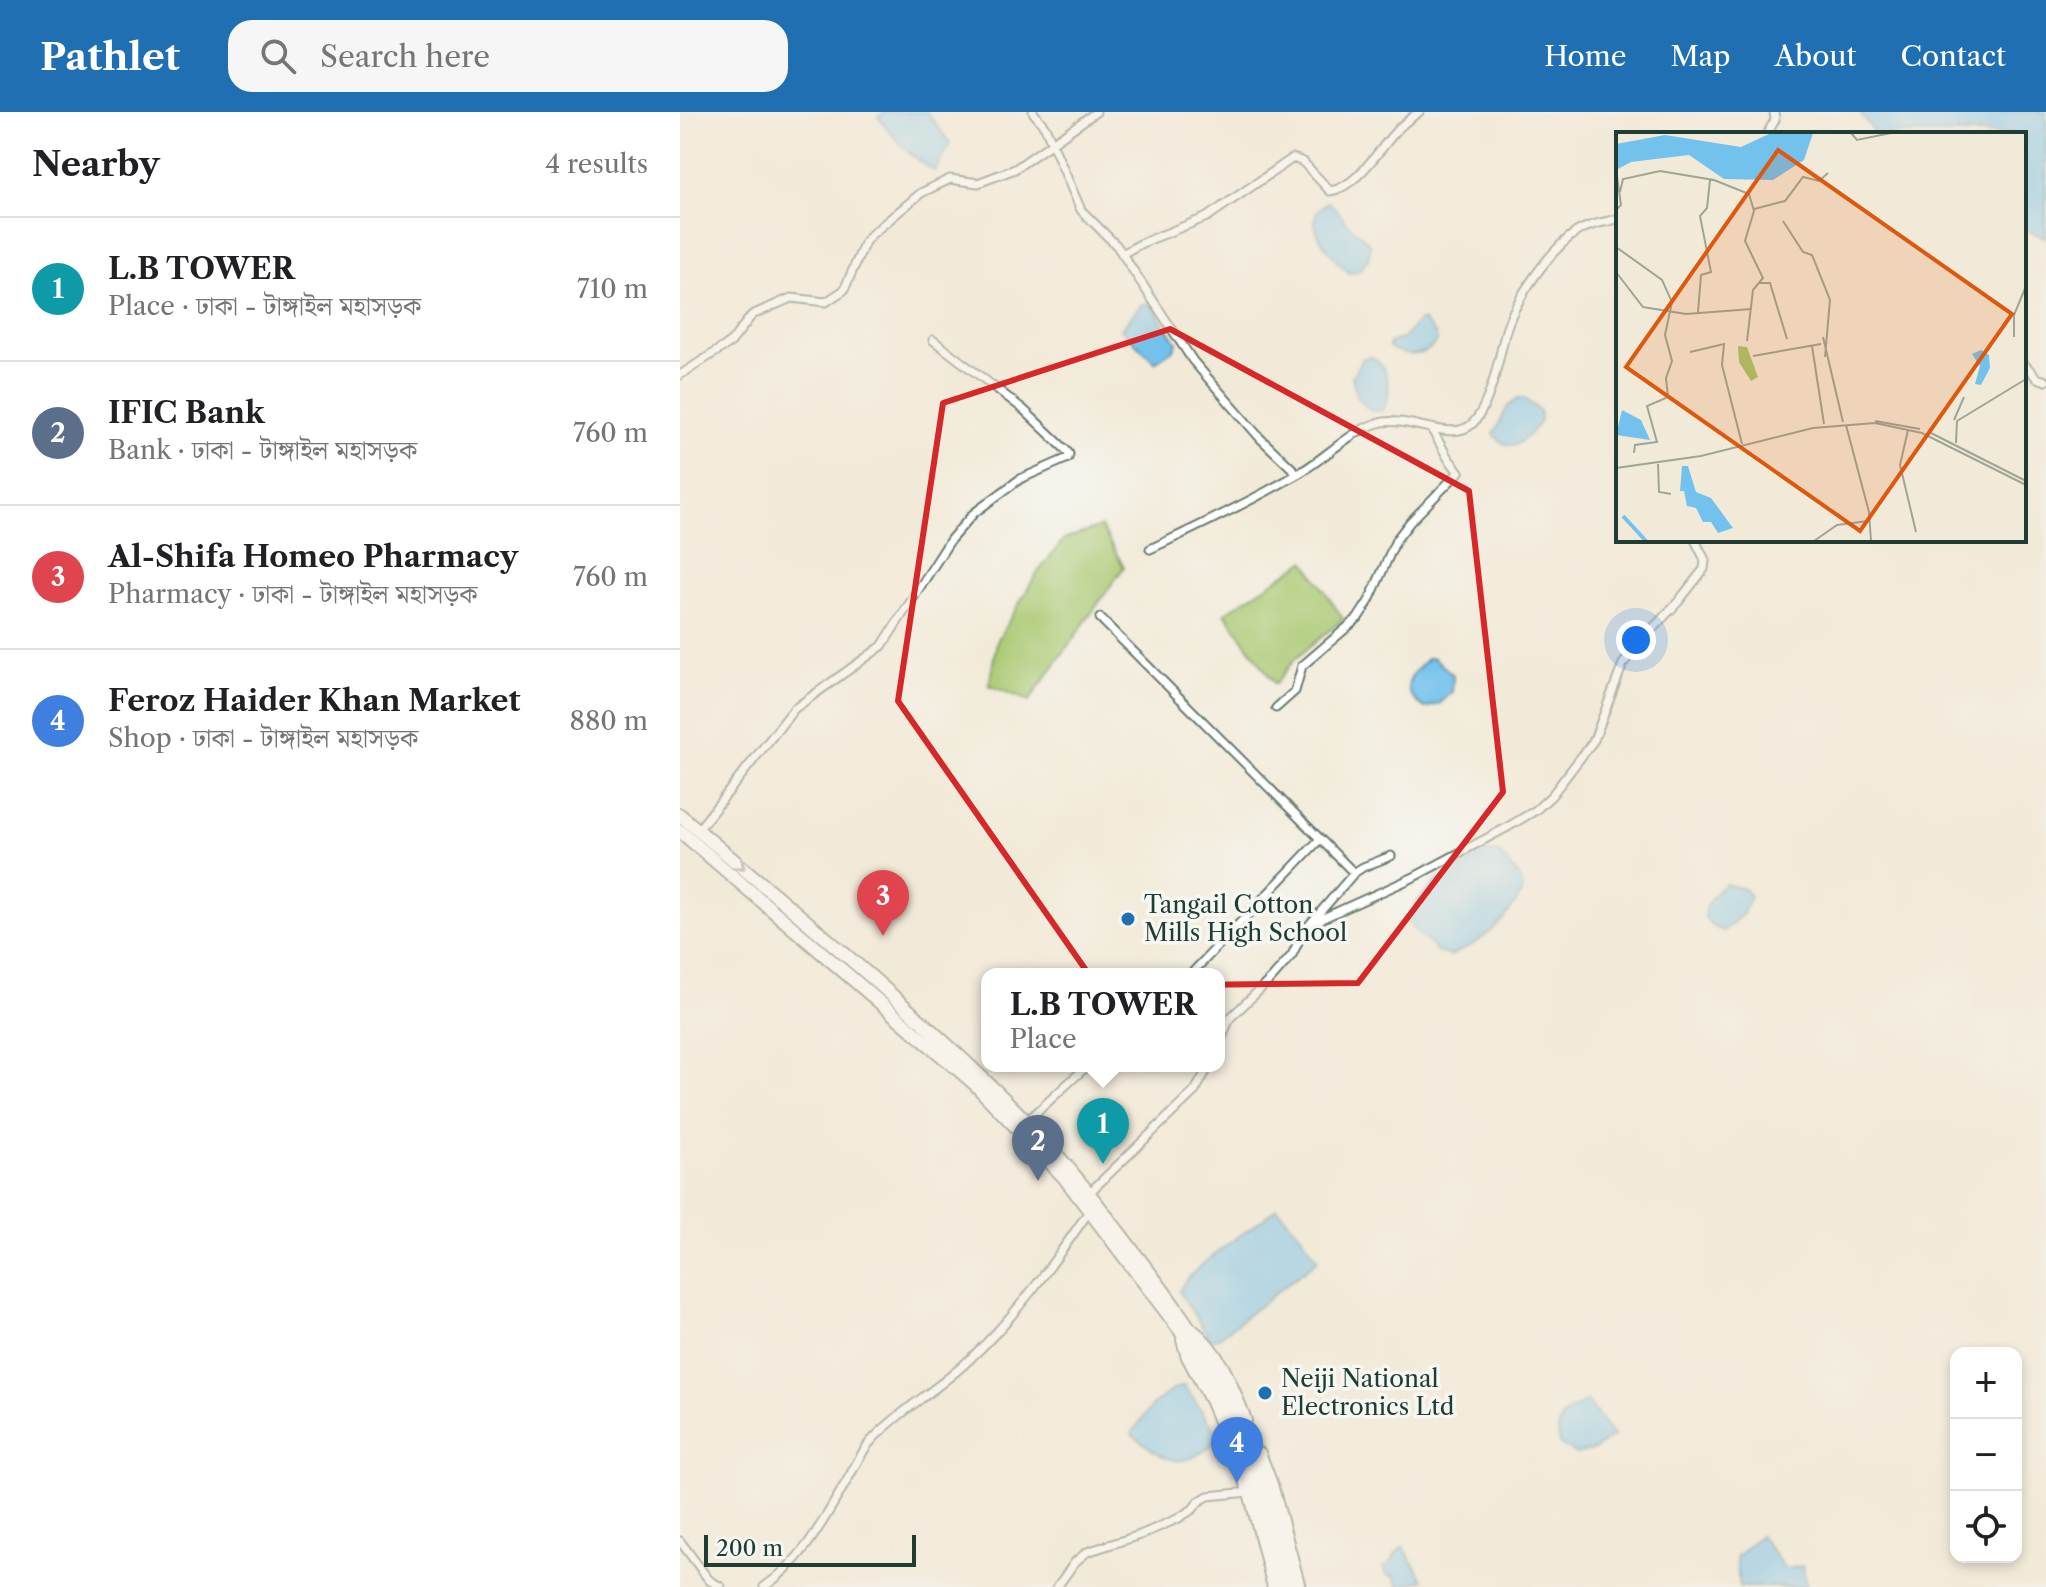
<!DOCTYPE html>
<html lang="en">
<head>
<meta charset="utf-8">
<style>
	:root { --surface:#fff; --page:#f6f6f6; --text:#202124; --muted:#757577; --line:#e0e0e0; --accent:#1f6fb2 }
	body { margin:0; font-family:"Libre Caslon Text","Noto Serif Bengali",serif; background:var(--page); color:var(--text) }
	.controls { position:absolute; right:24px; bottom:24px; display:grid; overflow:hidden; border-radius:16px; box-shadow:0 4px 12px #0003 }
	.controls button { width:72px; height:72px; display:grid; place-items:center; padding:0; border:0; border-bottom:2px solid var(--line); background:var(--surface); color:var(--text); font:40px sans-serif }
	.scale { position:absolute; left:24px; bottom:20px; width:212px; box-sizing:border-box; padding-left:8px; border:4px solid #1f3d34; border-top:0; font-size:22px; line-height:28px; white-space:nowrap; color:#1f3d34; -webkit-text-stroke:6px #f6f6f2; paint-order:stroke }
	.you { position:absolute; left:956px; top:528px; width:28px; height:28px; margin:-20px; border:6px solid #fff; border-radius:50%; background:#1a73e8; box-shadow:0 0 0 12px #1a73e833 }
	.badge { display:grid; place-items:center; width:52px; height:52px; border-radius:50%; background:var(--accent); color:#fff; font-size:26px; font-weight:700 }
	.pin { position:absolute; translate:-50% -66px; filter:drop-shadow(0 2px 4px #0008) }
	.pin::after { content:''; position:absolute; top:42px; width:28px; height:24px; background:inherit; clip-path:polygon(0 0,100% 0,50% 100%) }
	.popup { position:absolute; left:301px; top:856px; width:244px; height:104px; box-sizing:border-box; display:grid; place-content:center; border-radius:16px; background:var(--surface); filter:drop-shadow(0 2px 6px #0005); font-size:26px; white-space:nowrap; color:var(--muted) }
	.popup b { font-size:30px; color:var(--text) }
	.popup::after { content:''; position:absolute; left:50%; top:100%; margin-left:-16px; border:16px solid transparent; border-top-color:var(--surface) }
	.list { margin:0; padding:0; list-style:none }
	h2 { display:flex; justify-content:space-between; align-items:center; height:104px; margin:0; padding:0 32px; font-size:34px }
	h2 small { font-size:26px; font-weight:400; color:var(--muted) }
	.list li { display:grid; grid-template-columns:52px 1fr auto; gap:24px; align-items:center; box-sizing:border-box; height:144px; padding:0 32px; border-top:2px solid var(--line) }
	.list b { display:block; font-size:30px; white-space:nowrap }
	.list p { margin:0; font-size:26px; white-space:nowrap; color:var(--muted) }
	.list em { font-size:26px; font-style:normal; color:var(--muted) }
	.icon { flex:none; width:44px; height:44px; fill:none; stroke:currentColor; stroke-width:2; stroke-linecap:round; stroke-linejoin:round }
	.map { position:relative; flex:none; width:1366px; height:1475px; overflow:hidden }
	header { display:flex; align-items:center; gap:48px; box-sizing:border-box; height:112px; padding:0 40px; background:var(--accent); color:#fff }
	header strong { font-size:38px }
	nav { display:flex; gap:44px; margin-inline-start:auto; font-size:28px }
	.search { width:560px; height:72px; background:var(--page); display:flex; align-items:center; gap:20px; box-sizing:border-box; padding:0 28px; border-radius:24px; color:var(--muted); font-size:30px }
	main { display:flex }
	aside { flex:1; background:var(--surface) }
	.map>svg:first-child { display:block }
	.green { fill:#a9c76e; stroke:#648251; stroke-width:2 }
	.water { fill:#73c2ee; stroke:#498091; stroke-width:2 }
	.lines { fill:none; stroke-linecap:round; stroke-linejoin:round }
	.minor-casing { stroke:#697a6d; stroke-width:11 }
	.secondary-casing { stroke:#697a6d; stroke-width:14 }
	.trunk-casing { stroke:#697a6d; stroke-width:16 }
	.minor { stroke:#fff; stroke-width:7 }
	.secondary { stroke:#fff; stroke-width:10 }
	.trunk { stroke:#fff; stroke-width:12 }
	.oneway { stroke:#8f9e9a }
	.marked { fill:none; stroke:#d62828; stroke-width:6; stroke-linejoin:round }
	.poi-dot { fill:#1f6fb2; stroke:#f6f6f2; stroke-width:3 }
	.labels { text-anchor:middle; stroke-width:7; stroke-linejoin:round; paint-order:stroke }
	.poi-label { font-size:24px; fill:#1f3d34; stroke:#f6f6f2; text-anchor:start }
	.inset-river { fill:none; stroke:#73c2ee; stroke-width:4 }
	.inset-road { fill:none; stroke:#9ea596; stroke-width:2 }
	.view { fill:#de580e; fill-opacity:0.15; stroke:#de580e; stroke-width:4 }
	.inset-edge { fill:none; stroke:#1f3d34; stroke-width:4 }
</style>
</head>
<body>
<header>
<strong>Pathlet</strong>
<div class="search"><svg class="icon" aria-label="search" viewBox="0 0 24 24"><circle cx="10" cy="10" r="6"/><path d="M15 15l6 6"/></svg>Search here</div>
<nav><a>Home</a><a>Map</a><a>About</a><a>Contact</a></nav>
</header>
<main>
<aside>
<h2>Nearby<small>4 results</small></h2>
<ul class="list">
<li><span class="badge" style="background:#0f9aa8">1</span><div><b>L.B TOWER</b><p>Place · ঢাকা - টাঙ্গাইল মহাসড়ক</p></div><em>710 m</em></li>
<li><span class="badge" style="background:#5c6f8a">2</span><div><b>IFIC Bank</b><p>Bank · ঢাকা - টাঙ্গাইল মহাসড়ক</p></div><em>760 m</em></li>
<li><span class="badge" style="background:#e0444e">3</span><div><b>Al-Shifa Homeo Pharmacy</b><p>Pharmacy · ঢাকা - টাঙ্গাইল মহাসড়ক</p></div><em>760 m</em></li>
<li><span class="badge" style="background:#3f7fe0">4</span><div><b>Feroz Haider Khan Market</b><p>Shop · ঢাকা - টাঙ্গাইল মহাসড়ক</p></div><em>880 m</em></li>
</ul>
</aside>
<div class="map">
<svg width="1366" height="1475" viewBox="0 0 1366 1475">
	<rect width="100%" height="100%" fill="#f6f6f2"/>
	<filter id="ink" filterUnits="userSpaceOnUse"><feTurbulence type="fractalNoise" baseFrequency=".0125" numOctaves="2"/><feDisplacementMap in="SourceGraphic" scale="16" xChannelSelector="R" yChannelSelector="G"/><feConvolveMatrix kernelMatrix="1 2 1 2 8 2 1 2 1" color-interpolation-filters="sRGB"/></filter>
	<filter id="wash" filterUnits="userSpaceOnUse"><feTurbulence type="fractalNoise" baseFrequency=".006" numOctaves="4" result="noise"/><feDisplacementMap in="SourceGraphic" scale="32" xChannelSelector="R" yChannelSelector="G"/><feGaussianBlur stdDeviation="1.8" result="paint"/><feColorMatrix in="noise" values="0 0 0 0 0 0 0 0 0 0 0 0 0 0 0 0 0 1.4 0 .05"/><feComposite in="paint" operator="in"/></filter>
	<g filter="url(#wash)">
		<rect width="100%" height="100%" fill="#f2ead8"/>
		<path class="green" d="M421,415L444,455L349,589L309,573L317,529L356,463L384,427Z
			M625,449L663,507L614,548L595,572L545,501Z"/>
		<path class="water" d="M205,0H247L270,31L255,59C230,45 215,27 198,5Z
			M1180,0H1366V126L1344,117V22H1195Z
			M648,90C658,96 660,102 666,110C674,120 681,120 690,133L689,145L680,158L669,161C653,146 615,107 648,90Z
			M470,191L497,230L494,237L475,250L441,217L461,193Z
			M743,208L756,223L757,230C742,246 727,246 709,235V231L724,226L736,211Z
			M689,244C709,251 714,284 702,299H691L677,286L672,265L682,247Z
			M838,287H845L860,299V309C848,326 831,346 814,322L828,294Z
			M748,546H754L773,563L772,580L759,592L745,596C717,578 729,564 748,546Z
			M805,740H818L839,764L843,779C827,809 801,831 770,844L758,840L730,814L737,790L757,769Z
			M1045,772L1064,777L1070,784L1063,802L1044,819C1011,808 1026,788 1045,772Z
			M597,1096L621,1123L638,1148L539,1225L531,1228L499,1179C511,1154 573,1116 597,1096Z
			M504,1274L535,1318L538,1328C500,1361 487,1350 452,1322C462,1305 484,1277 504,1274Z
			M907,1289L933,1324L915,1337L896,1342L879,1332C875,1304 884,1301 907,1289Z
			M1080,1423L1105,1457L1123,1454L1126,1475H1059L1056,1445Z
			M723,1434L744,1468L720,1475L714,1464L707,1463L703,1456L713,1449L714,1444Z"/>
	</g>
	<g filter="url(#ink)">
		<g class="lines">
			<g class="minor-casing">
				<path id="minor" d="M353,0L365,15L401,98L437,134L513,249L580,326L618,362
					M1087,22L1095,8L1094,0
					M442,142L462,131L527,105L613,46L623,50L650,79C677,76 701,34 719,16C725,10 732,5 739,0
					M1344,252L1357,266L1366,269
					M0,263L51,230L72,203L111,186L146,190L164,178L185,130L192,122L241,81L270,67L298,71L335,57L416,0
					M470,437C520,414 569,390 616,363C642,349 671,318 698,311C728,303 772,331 792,312C810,295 819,246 825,222C833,190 870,137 898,119C910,112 924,110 938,107
					M420,506L674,761
					M596,596L615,579L622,554L678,506L689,489L716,428L730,410L779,360L768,346L751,316
					M18,718L114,597L202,534L271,427L294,401L340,367L388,346L389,342L385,337L343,297L253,228
					M630,812L732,766L826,716L856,698L872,683L914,628L943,552L956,534L998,490L1024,457L1025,448L1015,428
					M511,862L640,727
					M539,933L550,906L592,866L612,843L623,820L674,761L683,755L711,744
					M346,1010L407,954
					M409,1081L515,979L529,954
					M0,1429L29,1468L41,1475
					M84,1475C125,1447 144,1407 169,1365C176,1353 182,1338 192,1328C221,1297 261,1276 291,1246C338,1202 374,1150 410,1098
					M377,1475L395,1450L407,1440L460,1423L497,1407L513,1397L518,1390L528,1384L569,1380"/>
			</g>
			<g class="secondary-casing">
				<path id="secondary" d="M512,1217C540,1238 553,1275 566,1308
					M502,1228L507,1245L531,1290L569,1380L593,1475
					M580,1341L592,1372L620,1475"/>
			</g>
			<g class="trunk-casing">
				<path id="trunk" d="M0,703C117,802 237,899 345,1008C385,1049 419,1094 453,1139C488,1184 521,1229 547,1280C578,1340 598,1409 612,1475
					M0,719L295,972L384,1065L500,1218L525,1260L550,1308L576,1378L603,1475"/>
			</g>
			<use href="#minor" class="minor"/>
			<use href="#secondary" class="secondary"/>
			<use href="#trunk" class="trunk"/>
		</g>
		<defs><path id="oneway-chevron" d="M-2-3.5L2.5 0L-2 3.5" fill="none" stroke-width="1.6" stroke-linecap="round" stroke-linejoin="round" transform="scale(2)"/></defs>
		<use class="oneway" href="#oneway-chevron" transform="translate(60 753) rotate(39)"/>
	</g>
	<path d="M0 0H1366V1475H0ZM490,217L789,379L823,680L678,871L417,874L218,589L263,291Z" fill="#f2ead8" fill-opacity=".55" fill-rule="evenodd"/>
	<path class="marked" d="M490,217L789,379L823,680L678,871L417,874L218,589L263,291Z"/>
	<g class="poi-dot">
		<circle cx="448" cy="807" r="8"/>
		<circle cx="585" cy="1281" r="8"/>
	</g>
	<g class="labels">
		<g class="poi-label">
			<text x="464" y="801">Tangail Cotton<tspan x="464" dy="28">Mills High School</tspan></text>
			<text x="601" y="1275">Neiji National<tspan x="601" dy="28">Electronics Ltd</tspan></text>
		</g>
	</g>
	<g transform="translate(936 20)">
		<rect width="410" height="410" fill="#f2ead8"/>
		<path d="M122,214L131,215L142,245L135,249L123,230Z" fill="#a9c76e"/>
		<path d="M155,1H197L188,28L157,48L108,47L73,23L15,30L0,38V12L49,3L125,15ZM365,218L373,223L374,236L365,253L359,252L364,234L356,222ZM6,278L25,288L34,308L0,303ZM66,334H72L80,360L95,366L117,396L102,401L95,390H87L80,376L71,374L68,359H64Z" fill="#73c2ee"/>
		<path class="inset-river" d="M7,384L30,409"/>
		<path class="inset-road" d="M235,1L241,8L275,1M276,1H310M0,37L5,73L0,78M4,60L7,47L44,39L98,48L133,62L138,79L129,109L147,146L137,158L131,209M138,77L169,69L187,45L203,49L212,41M167,89L187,120L196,123L214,168L209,225M0,115L46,148L56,170L49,203L56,229L50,246L52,265L31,274L41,310L19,313L18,321M0,140L27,175L70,182L136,177M143,151H154L171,207M82,180L85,143L95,140L84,84L91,76L94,48M207,205L227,290M398,205V183L410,154M196,214L208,292M410,217V242M74,220L108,212L106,233L126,312M137,224L205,212M338,288L348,265M259,289L304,297M230,293L253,380L255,409M292,298L284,333L300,400M315,301L410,349M340,311L341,289L410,247M42,332L43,360L55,362M0,336L85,324L197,296L259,291L306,301L410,353M198,409L221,393L252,389"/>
		<path class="view" d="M162,18L396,182L244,399L10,235Z"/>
		<rect width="410" height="410" class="inset-edge"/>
	</g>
</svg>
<div class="controls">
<button>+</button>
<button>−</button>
<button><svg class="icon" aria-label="locate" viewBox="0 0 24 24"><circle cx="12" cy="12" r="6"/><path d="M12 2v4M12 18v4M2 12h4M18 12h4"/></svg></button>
</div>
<div class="scale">200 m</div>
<div class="you"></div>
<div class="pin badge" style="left:423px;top:1052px;background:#0f9aa8">1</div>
<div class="popup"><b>L.B TOWER</b>Place</div>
<div class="pin badge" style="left:358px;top:1069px;background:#5c6f8a">2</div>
<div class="pin badge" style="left:203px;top:824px;background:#e0444e">3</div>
<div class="pin badge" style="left:557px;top:1371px;background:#3f7fe0">4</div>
</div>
</main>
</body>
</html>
